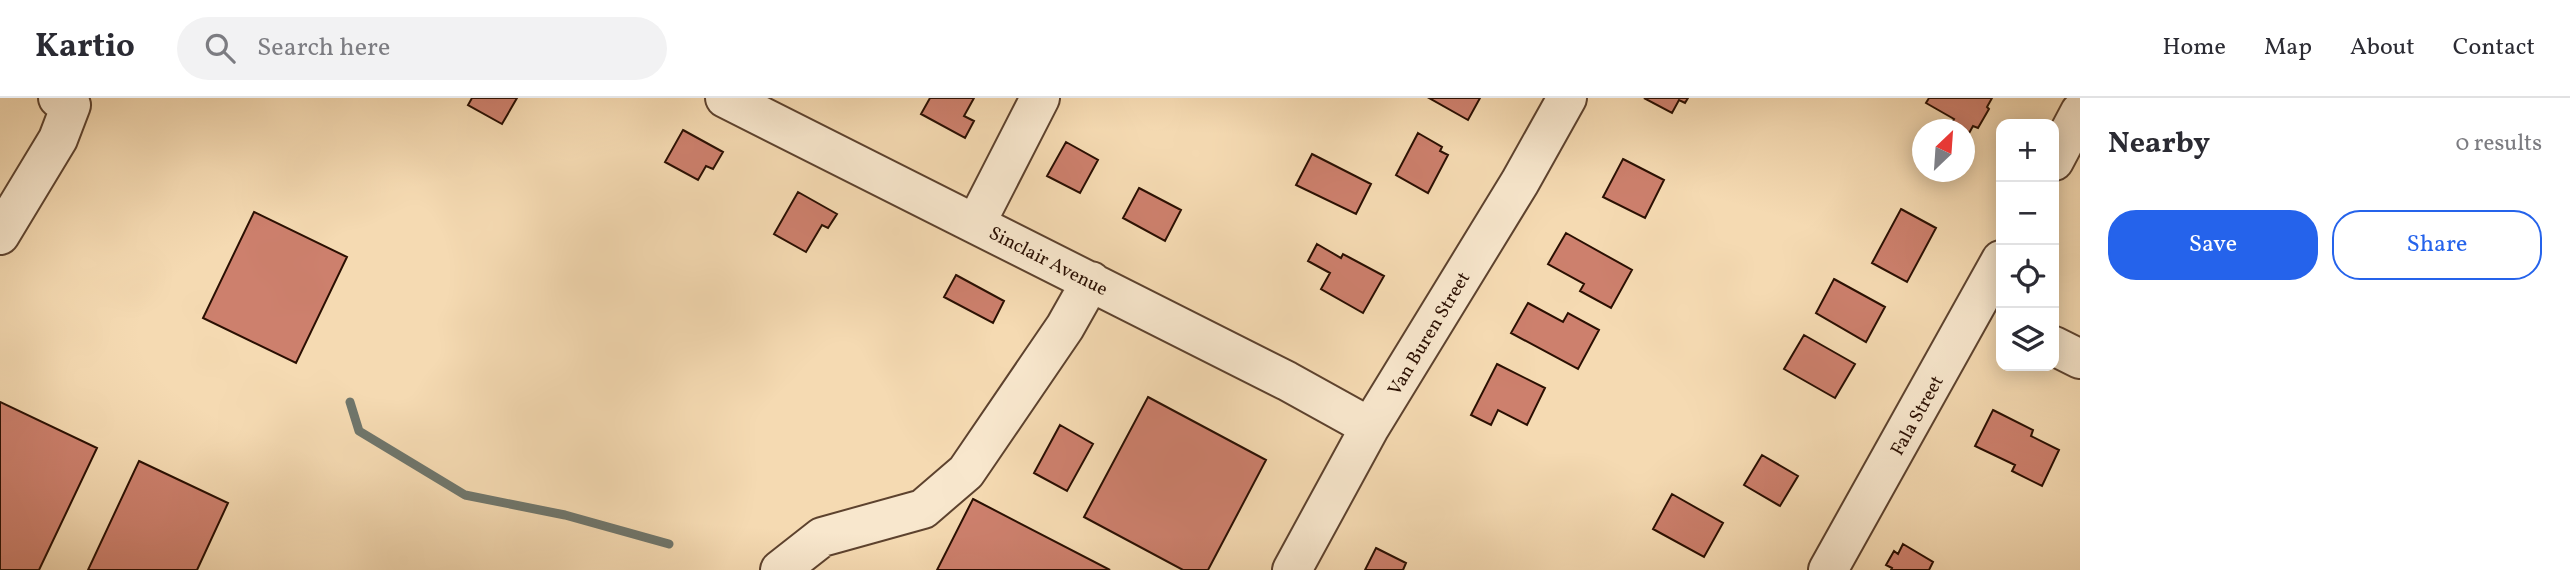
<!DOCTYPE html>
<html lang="en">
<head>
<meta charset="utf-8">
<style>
	:root { --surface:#fff; --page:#f2f2f3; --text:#2b2b33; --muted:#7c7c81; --line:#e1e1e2; --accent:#2563eb }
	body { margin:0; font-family:Vollkorn,serif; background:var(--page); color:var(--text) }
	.controls { position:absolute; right:21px; top:21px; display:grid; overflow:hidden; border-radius:14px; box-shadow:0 4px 18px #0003 }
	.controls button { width:63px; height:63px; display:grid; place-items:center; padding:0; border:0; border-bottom:2px solid var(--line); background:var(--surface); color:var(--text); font:35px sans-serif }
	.compass { position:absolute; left:1912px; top:21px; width:63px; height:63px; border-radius:50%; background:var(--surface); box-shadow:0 4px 18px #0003; rotate:25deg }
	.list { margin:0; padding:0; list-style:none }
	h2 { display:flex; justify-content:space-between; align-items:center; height:91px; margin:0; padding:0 28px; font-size:30px }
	h2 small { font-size:23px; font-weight:400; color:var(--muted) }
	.actions { display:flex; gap:14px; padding:21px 28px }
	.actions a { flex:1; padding:16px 0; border:2px solid var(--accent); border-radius:28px; text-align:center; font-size:24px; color:var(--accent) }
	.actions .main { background:var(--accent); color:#fff }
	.icon { flex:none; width:38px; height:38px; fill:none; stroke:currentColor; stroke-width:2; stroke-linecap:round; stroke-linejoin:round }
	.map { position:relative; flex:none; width:2080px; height:472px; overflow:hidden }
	header { display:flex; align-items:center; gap:42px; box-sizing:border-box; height:98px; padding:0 35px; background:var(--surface); border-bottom:2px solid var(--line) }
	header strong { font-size:33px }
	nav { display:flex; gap:38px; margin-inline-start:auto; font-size:24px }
	.search { width:490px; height:63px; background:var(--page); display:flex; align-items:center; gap:18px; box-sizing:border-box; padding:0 24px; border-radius:38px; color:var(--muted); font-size:26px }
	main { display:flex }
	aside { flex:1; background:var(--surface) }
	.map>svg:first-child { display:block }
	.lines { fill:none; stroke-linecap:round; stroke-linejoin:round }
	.stream { stroke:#6f766c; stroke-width:9 }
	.building { fill:#cd806d; stroke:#2a0f02; stroke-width:2 }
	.minor-casing { stroke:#5d422e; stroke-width:42 }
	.minor { stroke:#f8e7cd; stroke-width:38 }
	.labels { text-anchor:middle; stroke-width:6; stroke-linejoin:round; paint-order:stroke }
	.street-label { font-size:19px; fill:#2a0f02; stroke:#f8e7cd }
</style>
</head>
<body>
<header>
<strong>Kartio</strong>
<div class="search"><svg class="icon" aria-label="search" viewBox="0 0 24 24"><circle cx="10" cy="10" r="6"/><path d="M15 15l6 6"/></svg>Search here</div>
<nav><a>Home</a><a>Map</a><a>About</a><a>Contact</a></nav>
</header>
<main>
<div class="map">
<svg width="2080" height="472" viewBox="0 0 2080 472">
	<rect width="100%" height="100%" fill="#f5dab2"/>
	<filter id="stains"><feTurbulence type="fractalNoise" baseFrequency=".00286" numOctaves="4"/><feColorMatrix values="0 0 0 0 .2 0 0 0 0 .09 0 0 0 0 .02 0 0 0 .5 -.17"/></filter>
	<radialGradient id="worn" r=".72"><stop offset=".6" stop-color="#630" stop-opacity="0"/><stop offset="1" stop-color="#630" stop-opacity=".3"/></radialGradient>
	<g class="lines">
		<path class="stream" d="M350,304L359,333L465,397L565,417L669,446"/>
	</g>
	<path class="building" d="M472,0H517L502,26L468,7Z
		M930,0H974L964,18L974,23L965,40L921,16Z
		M1429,0H1480L1468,22Z
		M1644,0H1688L1685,5L1679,2L1672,15Z
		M1929,0H1992L1987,9L1989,11L1978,30L1973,28L1968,37L1965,35V32H1958L1950,27L1954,21L1926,5Z
		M683,32L723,54L713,71L706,68L698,82L665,64Z
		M1418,35L1442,49L1440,53L1448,57L1428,95L1396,77Z
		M1066,44L1098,62L1080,95L1047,78Z
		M1312,56L1371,86L1356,116L1296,87Z
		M1623,61L1664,82L1645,120L1603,99Z
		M1139,90L1181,112L1165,143L1123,120Z
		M798,94L837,116L828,130L822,127L806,154L774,136Z
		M1901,111L1936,130L1907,184L1872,165Z
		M254,114L347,159L296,265L203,220Z
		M1566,135L1632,172L1611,210L1580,193L1584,186L1548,166Z
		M1317,146L1341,160L1343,156L1384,178L1363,215L1321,191L1330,175L1308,163Z
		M956,177L1004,203L993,225L944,199Z
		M1834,181L1885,209L1866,244L1816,215Z
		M1528,205L1563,224L1568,215L1599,232L1578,271L1511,235Z
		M1804,237L1855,266L1835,300L1784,271Z
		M1497,266L1545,290L1527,327L1498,312L1491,327L1471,317Z
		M1148,299L1266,362L1208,472H1183L1084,419Z
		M0,304L97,350L39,472H0Z
		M1993,312L2033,332L2031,338L2059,352L2042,388L2012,373L2015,367L1975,348Z
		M1060,327L1093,346L1067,393L1034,375Z
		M1762,357L1798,378L1780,408L1744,387Z
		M139,363L228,405L197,472H88Z
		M1672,396L1723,425L1704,459L1653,431Z
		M973,401L1110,472H937Z
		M1903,446L1933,464L1929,472H1891L1892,470L1886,467L1894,453L1898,456Z
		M1376,450L1406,465L1403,472H1365Z"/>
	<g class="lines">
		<g class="minor-casing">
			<path id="minor" d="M725,0L1287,283L1370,329
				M2054,63L2080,14
				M976,125L1040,0
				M0,137L58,41L71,7L58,0
				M2054,248L2080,261
				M780,472L822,439L923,411L966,374L1065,229L1091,183
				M1292,472L1370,329L1520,84L1567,0
				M1828,472L2001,162"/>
		</g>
		<use href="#minor" class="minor"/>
	</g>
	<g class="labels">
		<g class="street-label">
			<text transform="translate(1049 162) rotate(27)" y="7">Sinclair Avenue</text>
			<text transform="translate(1428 235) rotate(-59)" y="7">Van Buren Street</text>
			<text transform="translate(1916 317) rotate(-61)" y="7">Fala Street</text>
		</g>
	</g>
	<rect width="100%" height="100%" filter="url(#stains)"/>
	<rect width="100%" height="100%" fill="url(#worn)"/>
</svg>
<div class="controls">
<button>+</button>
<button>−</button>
<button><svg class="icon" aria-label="locate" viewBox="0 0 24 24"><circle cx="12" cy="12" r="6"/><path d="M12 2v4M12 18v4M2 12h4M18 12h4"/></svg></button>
<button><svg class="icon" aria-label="layers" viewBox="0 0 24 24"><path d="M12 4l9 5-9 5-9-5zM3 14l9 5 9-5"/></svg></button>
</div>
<svg class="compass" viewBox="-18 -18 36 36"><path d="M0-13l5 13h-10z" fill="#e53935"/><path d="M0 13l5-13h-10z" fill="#7c7c81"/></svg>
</div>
<aside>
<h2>Nearby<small>0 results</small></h2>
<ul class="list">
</ul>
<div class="actions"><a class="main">Save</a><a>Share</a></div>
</aside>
</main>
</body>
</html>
